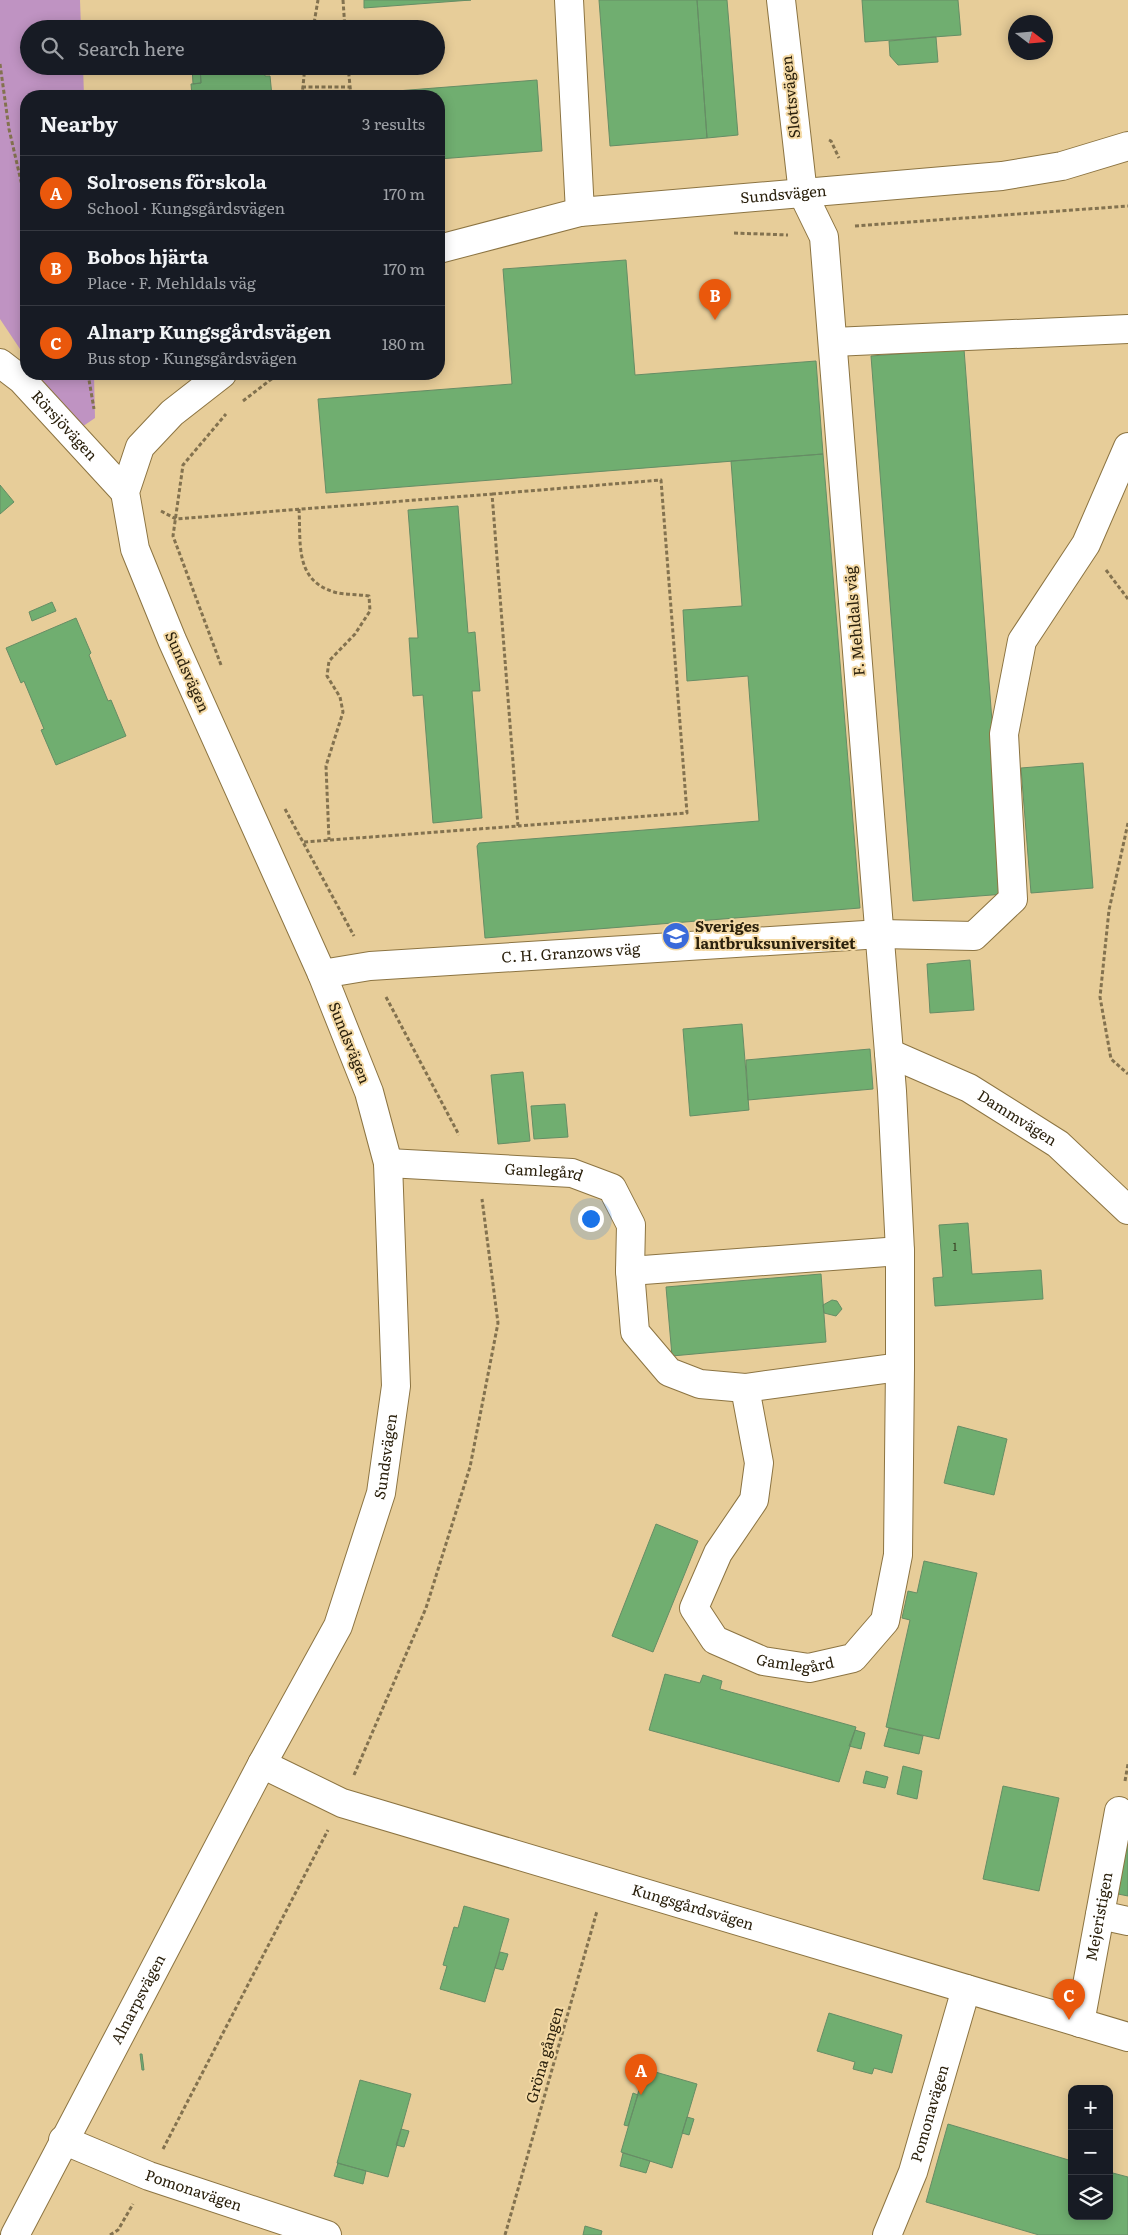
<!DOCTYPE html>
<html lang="en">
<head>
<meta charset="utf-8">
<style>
	:root { --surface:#171b24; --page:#242831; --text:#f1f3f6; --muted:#9ea1a6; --line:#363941; --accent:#ea580c }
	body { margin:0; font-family:Literata,serif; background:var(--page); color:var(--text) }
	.controls { position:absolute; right:15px; bottom:15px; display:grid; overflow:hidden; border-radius:10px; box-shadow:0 2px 12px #0003 }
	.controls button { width:45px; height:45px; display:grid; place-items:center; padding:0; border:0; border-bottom:1px solid var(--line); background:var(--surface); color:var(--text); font:25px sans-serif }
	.compass { position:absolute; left:1008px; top:15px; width:45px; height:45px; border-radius:50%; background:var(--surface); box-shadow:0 2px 12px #0003; rotate:106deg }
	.you { position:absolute; left:590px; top:1218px; width:18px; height:18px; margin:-12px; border:4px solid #fff; border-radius:50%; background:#1a73e8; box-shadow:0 0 0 8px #1a73e833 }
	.badge { display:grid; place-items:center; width:32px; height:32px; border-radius:50%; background:var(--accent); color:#fff; font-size:16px; font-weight:700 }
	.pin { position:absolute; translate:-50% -41px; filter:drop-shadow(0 1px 2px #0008) }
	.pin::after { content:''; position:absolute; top:26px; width:18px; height:15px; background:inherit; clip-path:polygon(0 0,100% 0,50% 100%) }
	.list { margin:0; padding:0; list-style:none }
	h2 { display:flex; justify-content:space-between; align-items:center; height:65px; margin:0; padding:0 20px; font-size:21px }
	h2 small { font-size:16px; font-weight:400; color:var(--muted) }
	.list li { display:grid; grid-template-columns:32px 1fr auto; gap:15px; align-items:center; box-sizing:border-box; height:75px; padding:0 20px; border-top:1px solid var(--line) }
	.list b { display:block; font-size:19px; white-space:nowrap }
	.list p { margin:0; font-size:16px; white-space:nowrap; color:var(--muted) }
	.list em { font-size:16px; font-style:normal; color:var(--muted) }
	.icon { flex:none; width:28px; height:28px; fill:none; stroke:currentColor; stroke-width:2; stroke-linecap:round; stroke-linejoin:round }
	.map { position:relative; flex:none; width:1128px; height:2235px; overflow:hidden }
	.search { position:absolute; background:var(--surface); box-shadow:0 2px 12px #0003; left:20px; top:20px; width:425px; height:55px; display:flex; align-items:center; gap:12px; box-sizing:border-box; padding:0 18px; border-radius:28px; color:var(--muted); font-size:19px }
	.panel { position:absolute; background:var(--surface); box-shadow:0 2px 12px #0003; left:20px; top:90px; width:425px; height:290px; border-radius:20px }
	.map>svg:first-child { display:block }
	.green { fill:#bf93c2 }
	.building { fill:#70ae70; stroke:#668d65 }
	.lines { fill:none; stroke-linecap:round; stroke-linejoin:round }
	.minor-casing { stroke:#8c7442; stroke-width:30 }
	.path { stroke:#83724f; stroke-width:3; stroke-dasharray:4 2.5; stroke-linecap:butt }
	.minor { stroke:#fff; stroke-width:28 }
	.labels { text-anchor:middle; stroke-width:4; stroke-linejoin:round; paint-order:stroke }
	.number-label { font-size:12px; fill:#3c4426 }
	.street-label { font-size:15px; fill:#2b210d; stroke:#f4daa6 }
	.poi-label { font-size:15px; font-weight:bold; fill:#2b210d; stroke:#f4daa6; text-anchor:start }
</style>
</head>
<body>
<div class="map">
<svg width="1128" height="2235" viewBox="0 0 1128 2235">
	<rect width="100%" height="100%" fill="#e7cd99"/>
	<path class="green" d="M0,0H80L81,29H29V66H83L84,96H26V358L0,319Z
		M37,374H94L95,418L76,431Z"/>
	<path class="building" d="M364,0H471L364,8Z
		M599,0H697L707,138L610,146Z
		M697,0H727L738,135L707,138Z
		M862,0H958L961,35L865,42Z
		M936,37L938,62L898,65L890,56L889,41Z
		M192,66H200L201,83L193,84Z
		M200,66H264L265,76H270L272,96H192L191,84L201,83Z
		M537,80L542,151L439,159V96H371V93Z
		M626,260L635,375L816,361L823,454L326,493L318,399L512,384L503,269Z
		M964,349L1005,894L913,901L871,356Z
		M823,454L860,908L485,938L477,846L479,843L759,821L748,676L687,681L683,610L742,606L731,461Z
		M0,485L14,502L0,514Z
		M458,506L468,633L475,632L480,691H472L482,818L433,823L423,695L413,696L409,638H418L408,510Z
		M52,602L56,611L32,621L29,612Z
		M76,618L91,653L89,655L108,701L111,700L126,736L56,765L41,730L44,729L24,681L21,683L6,648Z
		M1083,763L1093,888L1031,893L1021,768Z
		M970,960L974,1010L930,1013L927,964Z
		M742,1024L749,1110L690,1116L683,1029Z
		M870,1049L873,1089L748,1100L746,1060Z
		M523,1072L530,1141L498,1144L491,1075Z
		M565,1104L568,1137L534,1139L531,1106Z
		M968,1223L972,1274L1041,1270L1043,1299L935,1306L933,1278L943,1277L939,1225Z
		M821,1274L826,1342L672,1356L666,1287Z
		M832,1300L837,1301L842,1309L836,1316L824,1313L823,1305Z
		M958,1426L1007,1439L994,1495L944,1483Z
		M656,1524L698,1541L653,1652L612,1636Z
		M924,1561L977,1573L939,1739L886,1727L910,1620L902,1618L908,1591L917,1593Z
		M665,1674L700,1683L703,1675L722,1681L720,1689L856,1727L839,1782L649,1730Z
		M889,1728L923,1736L919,1754L884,1746Z
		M855,1730L865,1733L861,1749L849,1746Z
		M903,1766L922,1771L917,1799L897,1794Z
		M866,1771L888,1777L885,1788L863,1783Z
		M1003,1786L1059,1798L1039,1891L983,1879Z
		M1128,1830V1896L1113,1893Z
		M464,1906L509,1919L485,2002L440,1989L447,1966L443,1965L454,1927L458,1928Z
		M500,1952L508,1954L503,1970L495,1968Z
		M829,2013L902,2035L892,2073L874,2068L872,2074L853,2069L855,2062L817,2051Z
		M140,2054H142L144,2070H142Z
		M645,2069L697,2084L672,2168L621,2152Z
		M360,2080L411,2094L388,2177L337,2163Z
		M633,2093L638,2095L628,2126L624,2125Z
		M687,2117L694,2119L689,2135L682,2133Z
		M948,2124L1072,2161V2216H1109V2172L1128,2177V2235H1039L926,2202Z
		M401,2129L409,2131L404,2147L396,2145Z
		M623,2153L650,2161L646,2173L620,2166Z
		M338,2163L366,2171L363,2184L334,2176Z
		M585,2226L602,2231L601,2235H583Z"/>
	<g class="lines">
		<g class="minor-casing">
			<g id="minor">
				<path d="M569,0L580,212"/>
				<path id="s1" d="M439,249L580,212L1002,176L1062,166L1128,146"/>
				<path d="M833,342L1128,329"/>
				<path id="s2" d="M0,363L22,380L125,492"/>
				<path id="s3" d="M322,974L370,966L881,934L974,936L1013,899L1004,734L1022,641L1086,544L1128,447"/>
				<path id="s4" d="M889,1053L969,1088L1058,1144L1128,1210"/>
				<path id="s5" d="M388,1163L572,1173L612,1188L631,1225L630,1271L635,1332L669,1372L700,1384L745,1388L900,1367V1251L892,1091L824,237L803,194L781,0"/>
				<path d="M630,1271L900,1251"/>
				<path id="s6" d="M745,1388L759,1463L754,1500L718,1553L694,1608L715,1640L763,1661L809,1668L853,1658L885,1621L898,1555L900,1367"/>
				<path id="s7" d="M262,1764L342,1803L1128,2037"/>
				<path d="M1100,1915L1128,1921"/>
				<path id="s8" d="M1080,2023L1119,1811"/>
				<path id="s9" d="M63,2140L149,2176L327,2235"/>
				<path id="s10" d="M15,2235L262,1764L338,1626L381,1493L396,1386L388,1163L369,1092L322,974L172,640L135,549L125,492L140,447L172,413L222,374"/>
				<path id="s11" d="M887,2235L913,2172L966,1989"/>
			</g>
		</g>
		<path class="path" d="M343,0L345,29
			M313,29L318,0
			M0,64L9,129L26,203
			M348,66L351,96
			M302,87H350
			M302,96L305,66
			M829,140L831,141L839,158
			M855,226L1128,206
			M734,233L788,235
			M88,374L94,409
			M243,401L278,374
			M492,494L661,480L687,813L518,826
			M299,509C301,542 294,580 334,592C344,595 357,594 369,596L370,611L355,634L329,661L327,676L340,697L343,712L326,766L329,840
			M161,511L176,519L492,494L518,826L304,842
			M1106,570L1128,599
			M221,665L173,536L183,465L226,414
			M285,809L354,936
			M1128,823L1109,910L1100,997L1111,1059L1128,1074
			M386,997L459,1135
			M354,1775L426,1608L470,1467L498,1323L482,1199
			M1125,1781L1128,1764
			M163,2149L328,1830
			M110,2235L118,2230L133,2204
			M505,2235L597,1911"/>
		<use href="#minor" class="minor"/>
	</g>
	<defs>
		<g id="university-disc" transform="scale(1.4375)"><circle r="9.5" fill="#3a6ada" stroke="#f4daa6"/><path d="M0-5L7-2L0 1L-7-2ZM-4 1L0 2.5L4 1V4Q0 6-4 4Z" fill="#fff"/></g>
	</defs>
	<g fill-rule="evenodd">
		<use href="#university-disc" x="676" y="936"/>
	</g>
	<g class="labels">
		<g class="number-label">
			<text x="955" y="1251">1</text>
		</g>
		<g class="street-label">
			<text transform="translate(791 97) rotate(-96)" y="5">Slottsvägen</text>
			<text dy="5" stroke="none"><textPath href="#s1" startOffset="350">Sundsvägen</textPath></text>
			<text dy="5" stroke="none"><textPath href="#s2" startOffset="90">Rörsjövägen</textPath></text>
			<text transform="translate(855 621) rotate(-95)" y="5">F. Mehldals väg</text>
			<text transform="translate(187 672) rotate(66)" y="5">Sundsvägen</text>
			<text dy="5" stroke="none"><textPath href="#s3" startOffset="250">C. H. Granzows väg</textPath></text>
			<text transform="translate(349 1043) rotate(68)" y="5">Sundsvägen</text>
			<text dy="5" stroke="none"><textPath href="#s4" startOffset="144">Dammvägen</textPath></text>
			<text dy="5" stroke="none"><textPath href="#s5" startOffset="156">Gamlegård</textPath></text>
			<text dy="5" stroke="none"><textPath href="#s10" startOffset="866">Sundsvägen</textPath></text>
			<text dy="5" stroke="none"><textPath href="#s6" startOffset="361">Gamlegård</textPath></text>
			<text dy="5" stroke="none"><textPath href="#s7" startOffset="455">Kungsgårdsvägen</textPath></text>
			<text dy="5" stroke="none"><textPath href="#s8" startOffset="108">Mejeristigen</textPath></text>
			<text dy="5" stroke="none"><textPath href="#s10" startOffset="266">Alnarpsvägen</textPath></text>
			<text transform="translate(545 2055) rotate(-74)" y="5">Gröna gången</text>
			<text dy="5" stroke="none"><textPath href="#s11" startOffset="129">Pomonavägen</textPath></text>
			<text dy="5" stroke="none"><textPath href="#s9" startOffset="140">Pomonavägen</textPath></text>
		</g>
		<g class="poi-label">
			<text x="695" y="932">Sveriges<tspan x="695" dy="17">lantbruksuniversitet</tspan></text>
		</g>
	</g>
</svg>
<div class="controls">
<button>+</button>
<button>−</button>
<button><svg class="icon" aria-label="layers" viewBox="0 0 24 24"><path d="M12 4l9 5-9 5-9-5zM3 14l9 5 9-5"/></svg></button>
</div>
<svg class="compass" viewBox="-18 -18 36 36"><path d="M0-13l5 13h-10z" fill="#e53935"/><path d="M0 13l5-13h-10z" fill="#9ea1a6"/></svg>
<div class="you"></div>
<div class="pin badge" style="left:641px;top:2095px">A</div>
<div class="pin badge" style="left:715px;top:320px">B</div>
<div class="pin badge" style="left:1069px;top:2020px">C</div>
<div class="search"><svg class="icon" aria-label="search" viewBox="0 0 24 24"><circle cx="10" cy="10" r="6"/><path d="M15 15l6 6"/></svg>Search here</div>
<section class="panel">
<h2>Nearby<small>3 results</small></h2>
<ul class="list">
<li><span class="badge">A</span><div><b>Solrosens förskola</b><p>School · Kungsgårdsvägen</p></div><em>170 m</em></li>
<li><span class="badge">B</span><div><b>Bobos hjärta</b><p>Place · F. Mehldals väg</p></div><em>170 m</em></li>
<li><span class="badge">C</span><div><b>Alnarp Kungsgårdsvägen</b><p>Bus stop · Kungsgårdsvägen</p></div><em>180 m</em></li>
</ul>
</section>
</div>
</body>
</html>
